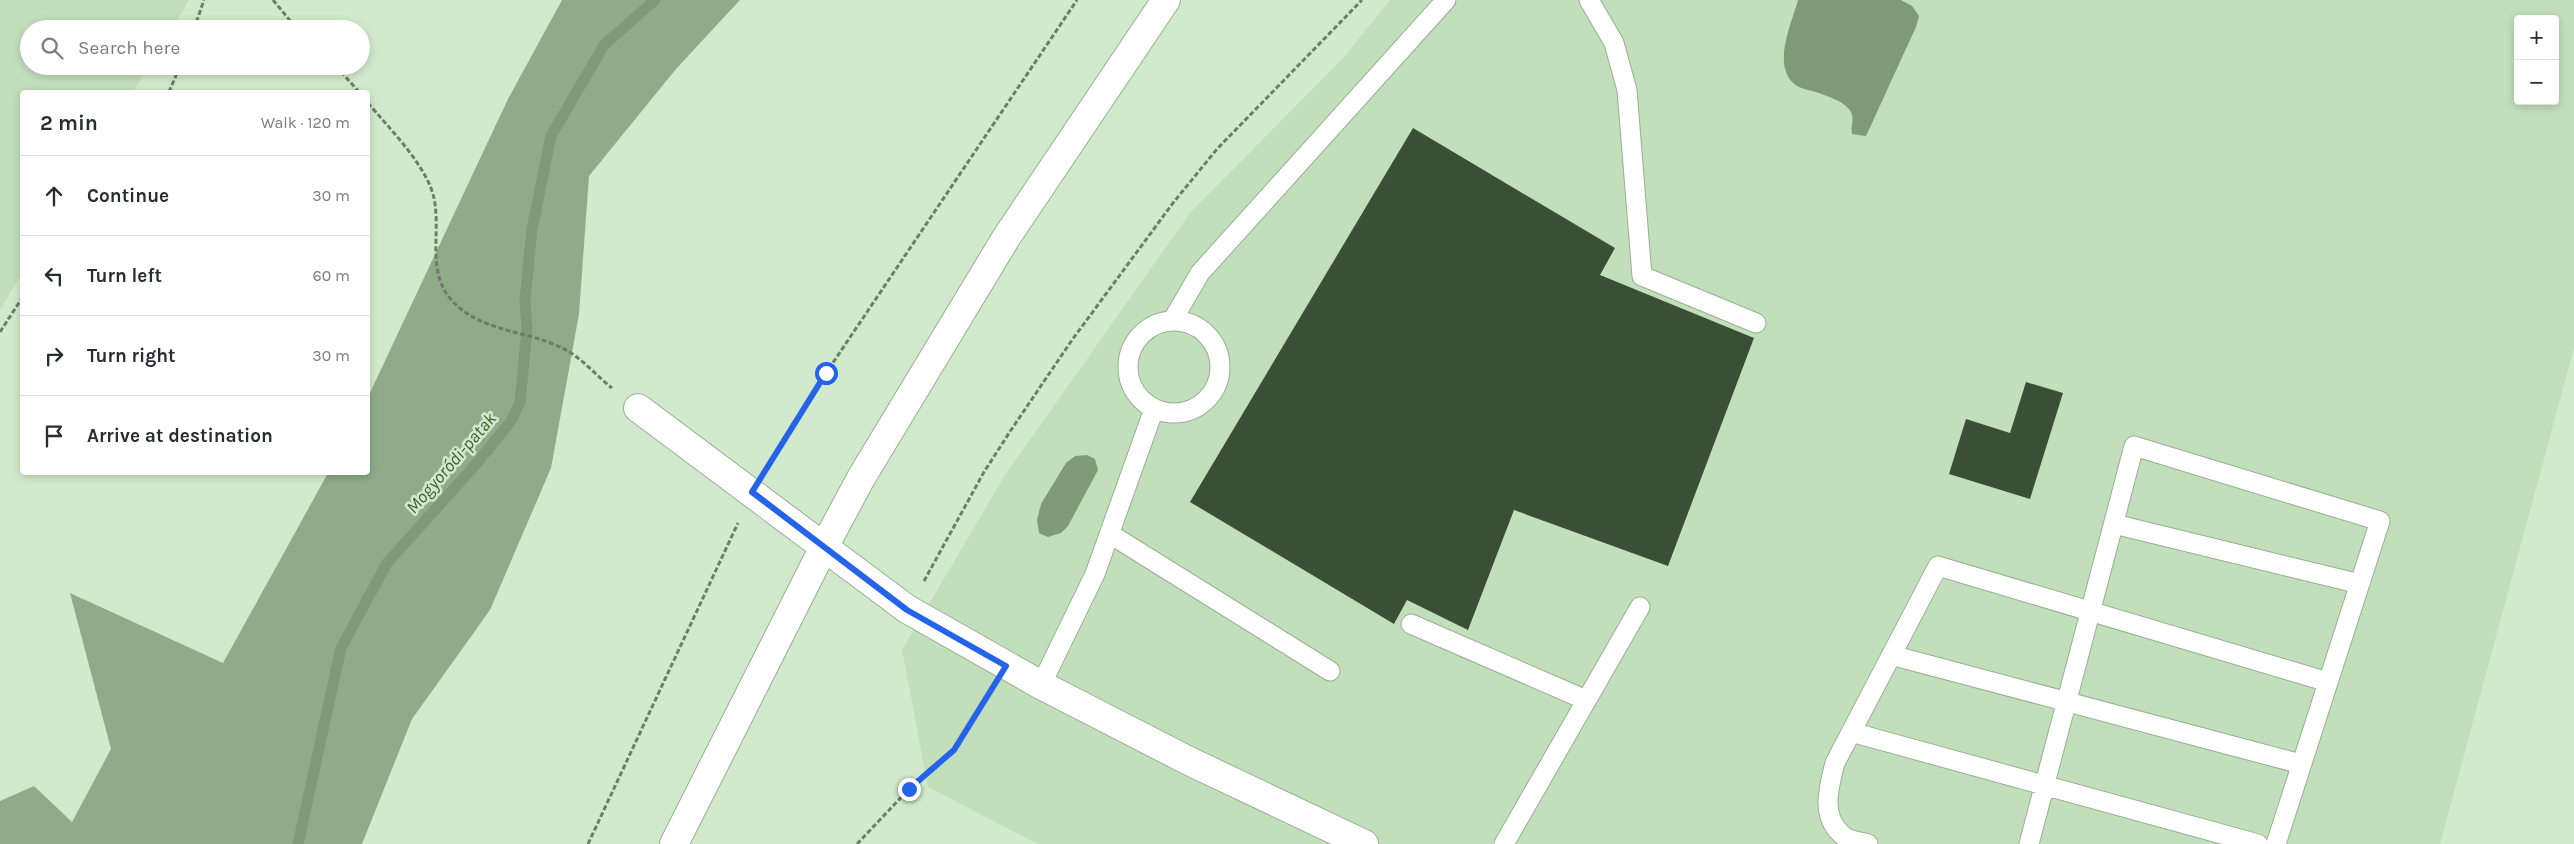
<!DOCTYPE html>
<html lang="en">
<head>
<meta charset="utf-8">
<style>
	:root { --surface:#fff; --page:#f2f2f3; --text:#2b2b33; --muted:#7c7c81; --line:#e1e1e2 }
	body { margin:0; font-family:Karla,sans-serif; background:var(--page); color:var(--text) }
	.controls { position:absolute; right:15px; top:15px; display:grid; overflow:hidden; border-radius:5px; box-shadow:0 2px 8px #0003 }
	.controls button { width:45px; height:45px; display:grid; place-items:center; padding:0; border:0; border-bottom:1px solid var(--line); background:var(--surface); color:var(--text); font:25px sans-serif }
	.stop { position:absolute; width:15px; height:15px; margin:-11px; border:4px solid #2563eb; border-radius:50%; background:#fff }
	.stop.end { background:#2563eb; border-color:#fff; box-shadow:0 1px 5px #0008 }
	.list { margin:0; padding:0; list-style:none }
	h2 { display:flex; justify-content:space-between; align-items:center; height:65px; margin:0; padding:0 20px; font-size:21px }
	h2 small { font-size:16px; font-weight:400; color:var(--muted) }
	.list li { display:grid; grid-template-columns:32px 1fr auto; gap:15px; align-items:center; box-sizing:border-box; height:80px; padding:0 20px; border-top:1px solid var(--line) }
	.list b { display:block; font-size:19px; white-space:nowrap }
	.list em { font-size:16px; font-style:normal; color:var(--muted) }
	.icon { flex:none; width:28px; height:28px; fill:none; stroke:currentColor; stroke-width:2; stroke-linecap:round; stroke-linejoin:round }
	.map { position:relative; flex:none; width:2574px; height:844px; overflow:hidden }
	.search { position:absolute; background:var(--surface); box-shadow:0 2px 8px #0003; left:20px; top:20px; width:350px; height:55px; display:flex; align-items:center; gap:12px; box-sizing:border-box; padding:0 18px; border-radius:28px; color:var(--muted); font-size:19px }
	.panel { position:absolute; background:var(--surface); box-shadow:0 2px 8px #0003; left:20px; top:90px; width:350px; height:385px; border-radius:5px }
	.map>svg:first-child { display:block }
	.built { fill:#c2dfbc; fill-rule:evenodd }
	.forest { fill:#8fab89 }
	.water { fill:#7f9a78 }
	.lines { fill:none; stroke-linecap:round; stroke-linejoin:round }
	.stream { stroke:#7f9a78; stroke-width:11 }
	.building { fill:#3b4f37 }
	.lane-casing { stroke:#98af93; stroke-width:21 }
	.street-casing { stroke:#98af93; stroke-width:30 }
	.secondary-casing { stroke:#98af93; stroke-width:30 }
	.path { stroke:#6d7d6a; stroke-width:3; stroke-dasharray:5 2.5; stroke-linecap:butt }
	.lane { stroke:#fff; stroke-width:19 }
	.street { stroke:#fff; stroke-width:28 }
	.secondary { stroke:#fff; stroke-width:28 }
	.route { stroke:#2563eb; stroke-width:6 }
	.labels { text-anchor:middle; stroke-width:5; stroke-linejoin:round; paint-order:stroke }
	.water-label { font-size:18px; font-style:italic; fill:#3b6232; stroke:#d2eacc }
</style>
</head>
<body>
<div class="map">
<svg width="2574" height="844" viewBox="0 0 2574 844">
	<rect width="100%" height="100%" fill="#d2eacc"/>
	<path class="built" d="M0,0H189L172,29H29V66H149L133,92H22V273L0,310Z
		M1390,0H2574V348L2440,844H1038L928,787L902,650L1005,475L1190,213L1344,57ZM2518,19H2555V101H2518Z"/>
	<path class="forest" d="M562,0H740L676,69L589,176L579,314L551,468L490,610L412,719L362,844H0V801L34,786L72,822L111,749L70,593L223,663L328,473L368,472V397L508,99Z"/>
	<path class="water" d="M1798,0H1901L1912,6L1919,16L1916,27L1866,136L1852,134C1850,125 1856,118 1849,109C1841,100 1829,97 1819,93C1811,90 1804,90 1797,86C1770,68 1792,23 1798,0Z
		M1087,455L1095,459L1098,470L1068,526L1061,533L1048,537L1039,533L1037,520L1041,504L1066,463L1075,456Z"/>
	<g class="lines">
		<path class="stream" d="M298,844L341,648L387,563L477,463L511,421L520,402L527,329L525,300L532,229L551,136L604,45L655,0"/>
	</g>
	<path class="building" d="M1413,128L1615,248L1600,275L1754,338L1668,566L1514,510L1468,630L1407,600L1394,624L1190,502Z
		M2026,382L2063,393L2030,499L1949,474L1966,419L2010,433Z"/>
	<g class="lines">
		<g class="lane-casing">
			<path id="lane" d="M1589,0L1614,43L1627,90L1642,276L1756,323
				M1172,321L1200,273L1446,0
				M1128 367a46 46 0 1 1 92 0a46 46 0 1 1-92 0Z
				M2114,524L2360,584
				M1110,534L1330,671
				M1411,624L1586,700
				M1891,655L2301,764
				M1041,685L1095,574L1154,409
				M1851,732L2258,844
				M1504,844L1640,607
				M1868,844C1861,842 1850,841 1845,837C1820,819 1828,789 1835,763L1938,566L2328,682
				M2029,844L2134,446L2380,521L2276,844"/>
		</g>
		<g class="street-casing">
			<path id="street" d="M638,408L907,609L1041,685L1189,761L1364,844"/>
		</g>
		<g class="secondary-casing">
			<path id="secondary" d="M674,844L824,547L861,478L1006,238L1166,0"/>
		</g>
		<path class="path" d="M273,0L297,29
			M194,29L204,0
			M336,66L359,92
			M169,92L180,66
			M368,103C389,128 427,166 434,198C441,231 427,269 449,297C479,335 534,329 571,353C586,363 598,377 612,388
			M0,332L22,298
			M769,464L826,373L1077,0
			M924,581L984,472L1011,430L1072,340L1173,203L1217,149L1362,0
			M588,844L738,523
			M857,844L909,789L954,750L989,693"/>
		<use href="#lane" class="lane"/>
		<use href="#street" class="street"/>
		<use href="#secondary" class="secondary"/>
	</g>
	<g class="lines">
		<path class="route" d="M826,373L752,492L907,610L1006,666L954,750L909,789"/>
	</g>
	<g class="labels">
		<g class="water-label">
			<text transform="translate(451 463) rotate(-49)" y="6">Mogyoródi-patak</text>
		</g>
	</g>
</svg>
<div class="controls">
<button>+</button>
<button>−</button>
</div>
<div class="stop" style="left:826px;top:373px"></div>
<div class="stop end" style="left:909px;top:789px"></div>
<div class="search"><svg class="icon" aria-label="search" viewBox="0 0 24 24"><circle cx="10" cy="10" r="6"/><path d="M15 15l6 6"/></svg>Search here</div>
<section class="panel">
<h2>2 min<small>Walk · 120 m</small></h2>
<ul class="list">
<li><svg class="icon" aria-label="ahead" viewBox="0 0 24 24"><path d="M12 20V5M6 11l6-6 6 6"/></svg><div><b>Continue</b></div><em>30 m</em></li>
<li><svg class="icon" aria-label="left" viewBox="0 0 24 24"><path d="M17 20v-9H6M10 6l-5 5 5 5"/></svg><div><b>Turn left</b></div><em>60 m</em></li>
<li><svg class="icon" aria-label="right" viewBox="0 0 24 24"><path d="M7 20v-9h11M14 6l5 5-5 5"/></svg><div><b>Turn right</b></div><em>30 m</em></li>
<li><svg class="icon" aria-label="arrive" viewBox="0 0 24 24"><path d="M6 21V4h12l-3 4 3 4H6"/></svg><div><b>Arrive at destination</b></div></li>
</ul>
</section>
</div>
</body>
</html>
